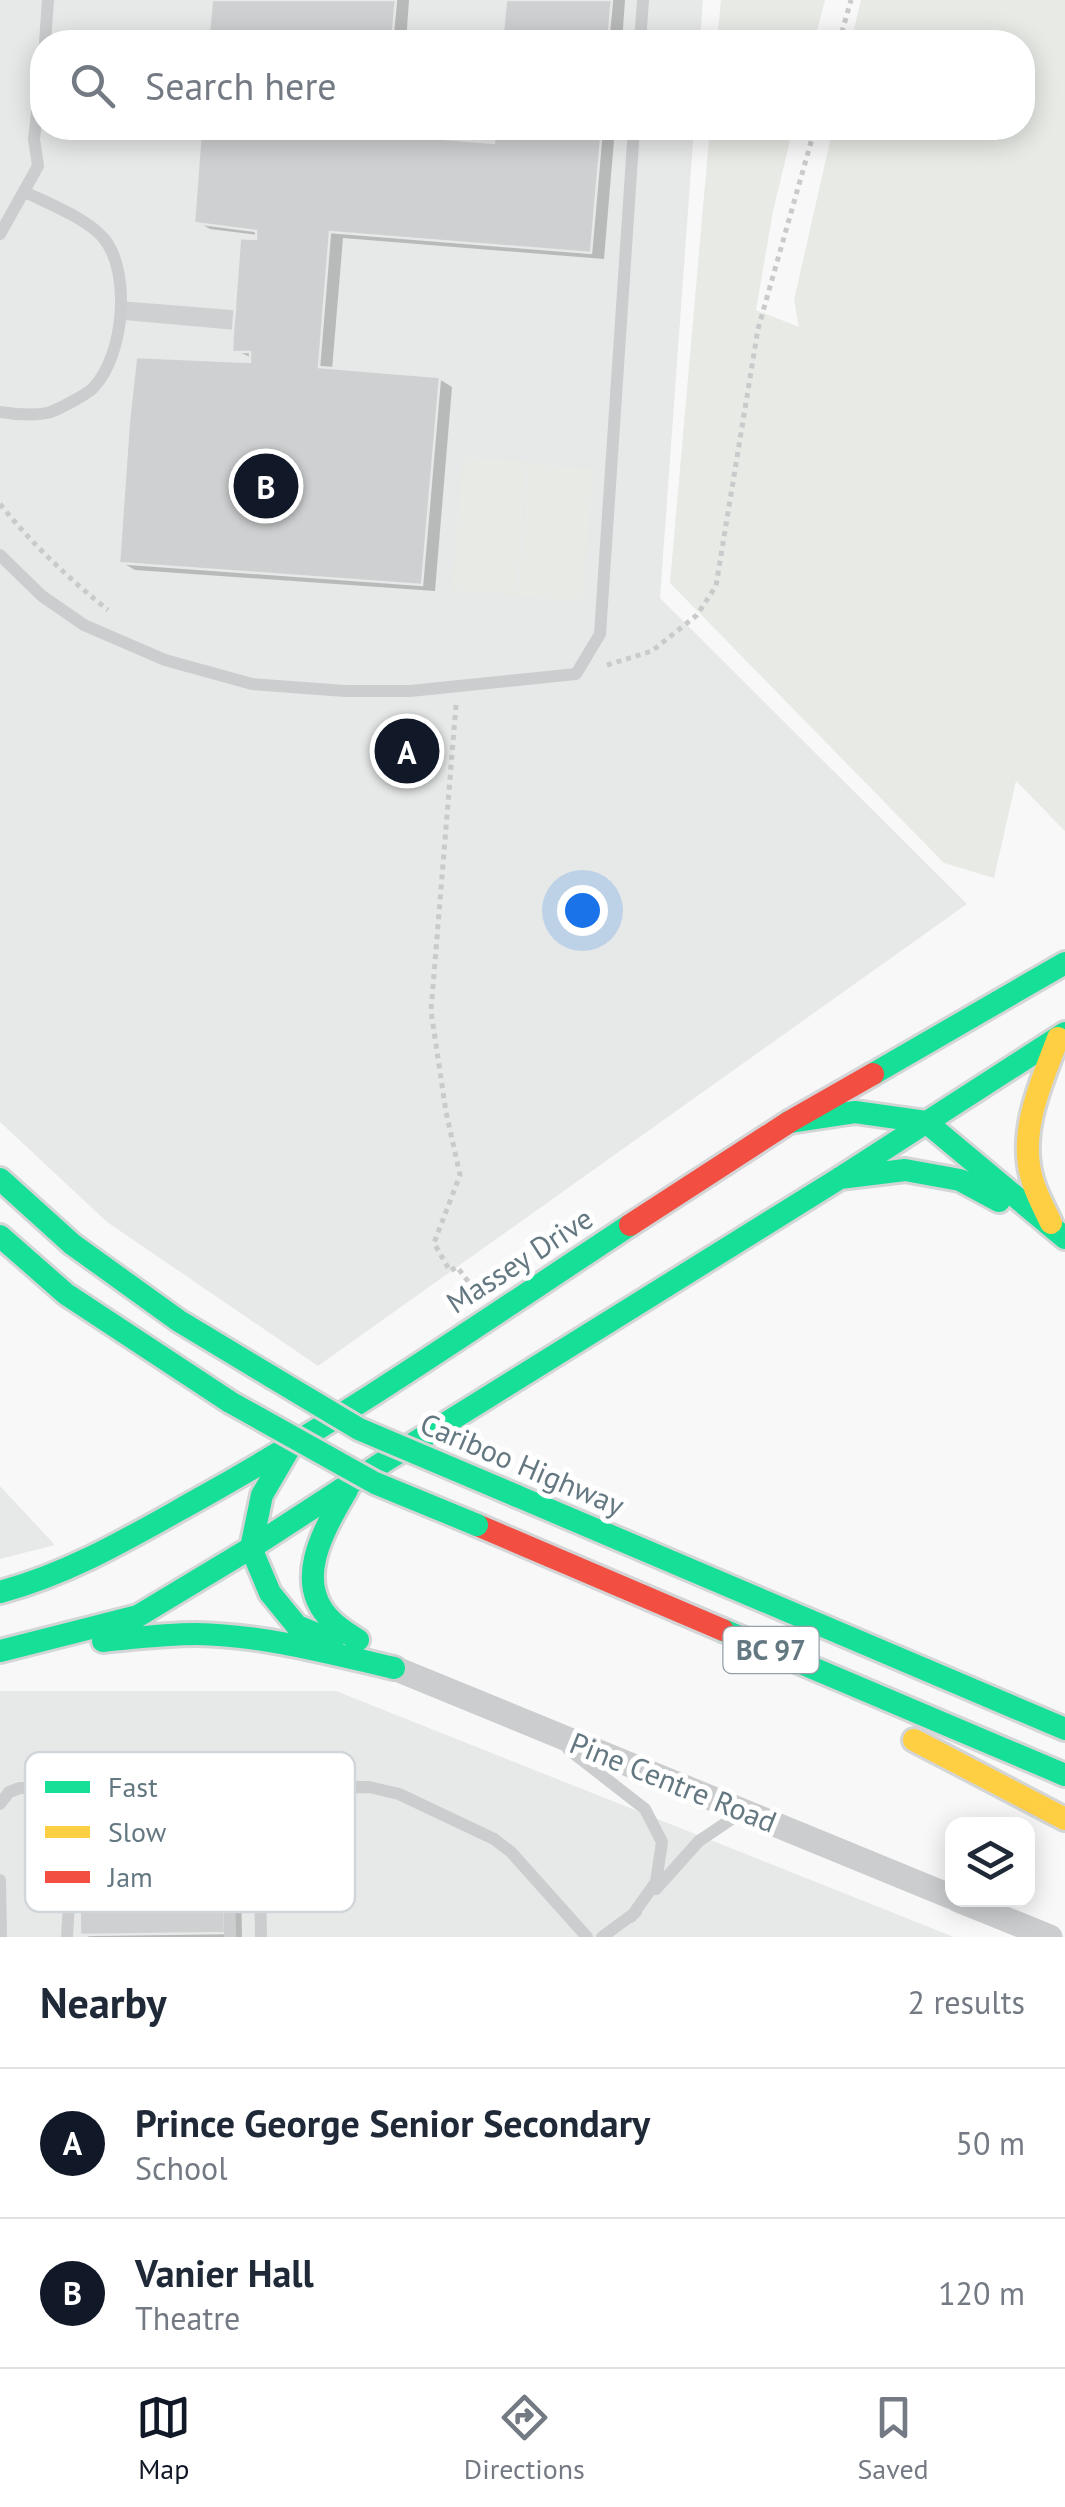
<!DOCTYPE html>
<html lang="en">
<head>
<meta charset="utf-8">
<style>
	:root { --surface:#fff; --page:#f2f2f3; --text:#1f2937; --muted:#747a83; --line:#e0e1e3; --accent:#111827 }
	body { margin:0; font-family:"PT Sans",sans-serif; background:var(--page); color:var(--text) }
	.controls { position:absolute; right:30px; bottom:30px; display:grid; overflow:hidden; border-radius:20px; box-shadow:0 5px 25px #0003 }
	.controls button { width:90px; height:90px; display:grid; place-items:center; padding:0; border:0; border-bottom:2px solid var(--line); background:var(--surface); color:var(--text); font:50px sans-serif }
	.you { position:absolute; left:582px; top:910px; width:35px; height:35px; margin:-25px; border:8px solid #fff; border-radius:50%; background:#1a73e8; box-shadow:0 0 0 15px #1a73e833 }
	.badge { display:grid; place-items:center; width:65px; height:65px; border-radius:50%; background:var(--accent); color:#fff; font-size:32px; font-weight:700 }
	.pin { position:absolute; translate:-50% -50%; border:5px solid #fff; box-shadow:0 2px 10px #0006 }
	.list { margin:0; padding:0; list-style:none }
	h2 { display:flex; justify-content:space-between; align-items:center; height:130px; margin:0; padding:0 40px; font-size:42px }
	h2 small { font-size:32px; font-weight:400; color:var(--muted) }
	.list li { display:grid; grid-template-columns:65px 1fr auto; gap:30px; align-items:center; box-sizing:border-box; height:150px; padding:0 40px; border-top:2px solid var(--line) }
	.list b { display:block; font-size:38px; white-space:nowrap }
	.list p { margin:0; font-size:32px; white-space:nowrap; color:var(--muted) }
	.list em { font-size:32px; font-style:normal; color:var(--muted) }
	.icon { flex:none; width:55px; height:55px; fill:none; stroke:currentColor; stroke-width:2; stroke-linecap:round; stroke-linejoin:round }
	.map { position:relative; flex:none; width:1065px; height:1937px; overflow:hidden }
	.search { position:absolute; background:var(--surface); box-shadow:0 5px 25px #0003; left:30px; right:30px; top:30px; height:110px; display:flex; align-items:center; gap:25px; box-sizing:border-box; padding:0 35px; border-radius:40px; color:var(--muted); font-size:38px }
	.sheet { height:430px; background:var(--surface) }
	nav { display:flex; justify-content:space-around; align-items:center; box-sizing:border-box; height:140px; border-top:2px solid var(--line); background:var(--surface); font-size:28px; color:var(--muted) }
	nav a { display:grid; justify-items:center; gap:5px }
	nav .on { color:var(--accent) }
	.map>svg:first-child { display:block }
	.built { fill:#e7e9e8 }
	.green { fill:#e7eae5 }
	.shadow { fill:#0003 }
	.building { fill:#ced0d1; stroke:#e8e8e8; stroke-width:2.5 }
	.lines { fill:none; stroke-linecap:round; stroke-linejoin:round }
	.fast-casing { stroke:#d4d5d6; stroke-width:28 }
	.slow-casing { stroke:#d4d5d6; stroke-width:28 }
	.jam-casing { stroke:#d4d5d6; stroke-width:28 }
	.path { stroke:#c9cacb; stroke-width:5; stroke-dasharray:5 5; stroke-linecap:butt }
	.lane { stroke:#cbcdce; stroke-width:12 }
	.street { stroke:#cbcdce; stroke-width:25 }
	.fast { stroke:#16e098; stroke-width:22 }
	.slow { stroke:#ffcf43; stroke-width:22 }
	.jam { stroke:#f24e42; stroke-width:22 }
	.fast-bridge-casing { stroke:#d4d5d5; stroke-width:28; stroke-linecap:butt }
	.fast-bridge { stroke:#16e098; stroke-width:22 }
	.labels { text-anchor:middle; stroke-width:10; stroke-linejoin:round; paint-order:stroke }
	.shield { fill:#fff; stroke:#92a0a8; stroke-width:2.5 }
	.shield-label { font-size:28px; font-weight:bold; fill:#647882 }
	.street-label { font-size:30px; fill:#647882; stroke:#fff }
	.key { fill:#fff; stroke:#d0d6da; stroke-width:2.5 }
	.key-label { font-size:28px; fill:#647882 }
</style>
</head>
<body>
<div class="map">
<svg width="1065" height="1937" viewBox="0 0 1065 1937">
	<rect width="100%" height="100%" fill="#f8f8f8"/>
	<path class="built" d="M0,0H703L700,42H42V128H694L660,598L967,904L318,1366L107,1222L0,1122Z
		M0,1486L55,1545L0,1559Z
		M0,1691H336L954,1937H0Z"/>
	<path class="green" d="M721,0H825L814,42H717Z
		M861,0H1065V831L1016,781L994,878L944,863L670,583L710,128H793L773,211L756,310L799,327L794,300L833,128H1022V42H851Z
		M463,457L527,462L516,595L452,590Z
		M529,464L593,469L582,601L518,596Z"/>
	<path class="shadow" d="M214,0H409L406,42H211Z
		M508,0H625L622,42H505Z
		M204,128H399L398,137L497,145L498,128H615L604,259L343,238L332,370L439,379L452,387L435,591L135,570L121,562L252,364V358L235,350L236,331L124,320L237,312L258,235L210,229L196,221Z
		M245,1828L263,1838L264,1882L241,1883L242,1937H89L83,1933Z"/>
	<path class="building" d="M212,0H396L392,42H208Z
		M506,0H612L608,42H502Z
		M201,128H385V134L494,143L495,128H602L591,253L330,232L319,367L440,377L422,585L119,563L129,420L136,357L250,362V352H232L233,331L240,238L256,239V231L194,223Z
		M123,300L235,309L233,331L121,321Z
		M246,1825L247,1873L224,1874L225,1933L80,1935L79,1828Z"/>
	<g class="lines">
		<g class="fast-casing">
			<path id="fast" d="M873,1074L1065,963
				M789,1122L855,1112L926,1122L1065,1238
				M840,1178L905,1170L960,1180L999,1201
				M0,1179L72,1244L179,1321L272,1377
				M0,1236L66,1294L230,1402
				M289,1449L262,1495L251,1548L270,1593L297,1626L333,1641
				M347,1490C325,1528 291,1582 332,1621C340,1629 349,1634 358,1640
				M517,1496L1065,1729
				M0,1592C75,1572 139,1532 206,1495C352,1413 490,1317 630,1225
				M723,1630L1065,1775
				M103,1641C134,1638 165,1634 196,1634C263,1635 329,1653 394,1668
				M0,1651L138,1616L251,1548L385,1461L840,1178L1065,1033"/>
		</g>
		<g class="slow-casing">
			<path id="slow" d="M1051,1223C1044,1208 1036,1194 1032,1179C1018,1131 1042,1081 1058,1038
				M914,1740L1065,1819"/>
		</g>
		<g class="jam-casing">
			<path id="jam" d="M630,1225L789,1122L873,1074
				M477,1525L723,1630"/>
		</g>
		<path class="path" d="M839,42L851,0
			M0,504C32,544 68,578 108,610
			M607,665L652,651L697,615L716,586L758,329L815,128
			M456,705L431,1011L446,1112L460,1175L434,1243L450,1271L457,1267L474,1289"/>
		<path class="lane" d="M45,42L48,0
			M640,42L643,0
			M0,234L38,166L34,139L42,70
			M0,412C13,414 33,416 47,413C56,411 88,394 94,387C124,355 131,274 105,240C89,219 49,204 25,192
			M0,555L42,596L84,625L165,660L252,684L345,691H410L576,674L600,634L634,128
			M568,1749L645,1809L662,1842L656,1882L631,1917
			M228,1787L229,1826
			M259,1787L261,1937
			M0,1804L9,1792L20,1788L369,1787L399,1794L494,1839L511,1852L587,1937
			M229,1874L230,1937
			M0,1880L1,1937
			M656,1889L699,1841L742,1812
			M67,1937L73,1836L82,1820L91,1815L102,1813H186L193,1807L195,1787
			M602,1937L636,1912"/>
		<path class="street" d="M394,1668L952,1897
			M958,1900L1050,1937"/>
		<use href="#fast" class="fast"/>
		<use href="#slow" class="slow"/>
		<use href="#jam" class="jam"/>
		<g class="fast-bridge-casing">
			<path id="fast-bridge" d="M272,1377L359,1429L517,1496
				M230,1402L375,1483L477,1525"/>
		</g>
		<use href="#fast-bridge" class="fast-bridge"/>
	</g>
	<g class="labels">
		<rect class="shield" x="723.5" y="1627" width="95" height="46" rx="8"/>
		<g class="shield-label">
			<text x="771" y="1660">BC 97</text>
		</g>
		<g class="street-label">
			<text transform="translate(520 1261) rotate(-33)" y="10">Massey Drive</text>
			<text transform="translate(522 1465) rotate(23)" y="10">Cariboo Highway</text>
			<text transform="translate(673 1783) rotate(22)" y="10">Pine Centre Road</text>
		</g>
	</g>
	<rect x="25" y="1752" width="330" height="160" rx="15" class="key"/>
	<rect x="45" y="1781" width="45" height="12" fill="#16e098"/>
	<rect x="45" y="1826" width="45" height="12" fill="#ffcf43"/>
	<rect x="45" y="1871" width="45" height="12" fill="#f24e42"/>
	<g class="key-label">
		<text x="108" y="1797">Fast</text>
		<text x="108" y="1842">Slow</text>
		<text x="108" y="1887">Jam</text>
	</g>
</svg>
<div class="controls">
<button><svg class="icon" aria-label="layers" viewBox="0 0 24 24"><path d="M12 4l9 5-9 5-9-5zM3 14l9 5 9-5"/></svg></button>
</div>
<div class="you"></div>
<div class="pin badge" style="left:407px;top:751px">A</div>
<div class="pin badge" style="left:266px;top:486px">B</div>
<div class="search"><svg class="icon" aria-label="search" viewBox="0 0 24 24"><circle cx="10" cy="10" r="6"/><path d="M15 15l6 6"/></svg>Search here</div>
</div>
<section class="sheet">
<h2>Nearby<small>2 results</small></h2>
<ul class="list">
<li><span class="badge">A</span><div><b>Prince George Senior Secondary</b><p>School</p></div><em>50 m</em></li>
<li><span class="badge">B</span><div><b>Vanier Hall</b><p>Theatre</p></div><em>120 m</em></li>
</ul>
</section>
<nav>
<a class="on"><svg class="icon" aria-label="map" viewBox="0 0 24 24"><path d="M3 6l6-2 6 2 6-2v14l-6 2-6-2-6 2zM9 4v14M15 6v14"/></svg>Map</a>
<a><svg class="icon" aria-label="directions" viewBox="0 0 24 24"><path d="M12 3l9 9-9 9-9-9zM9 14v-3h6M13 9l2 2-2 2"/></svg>Directions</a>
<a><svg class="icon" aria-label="saved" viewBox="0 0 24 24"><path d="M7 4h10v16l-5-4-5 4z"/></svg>Saved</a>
</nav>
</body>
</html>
